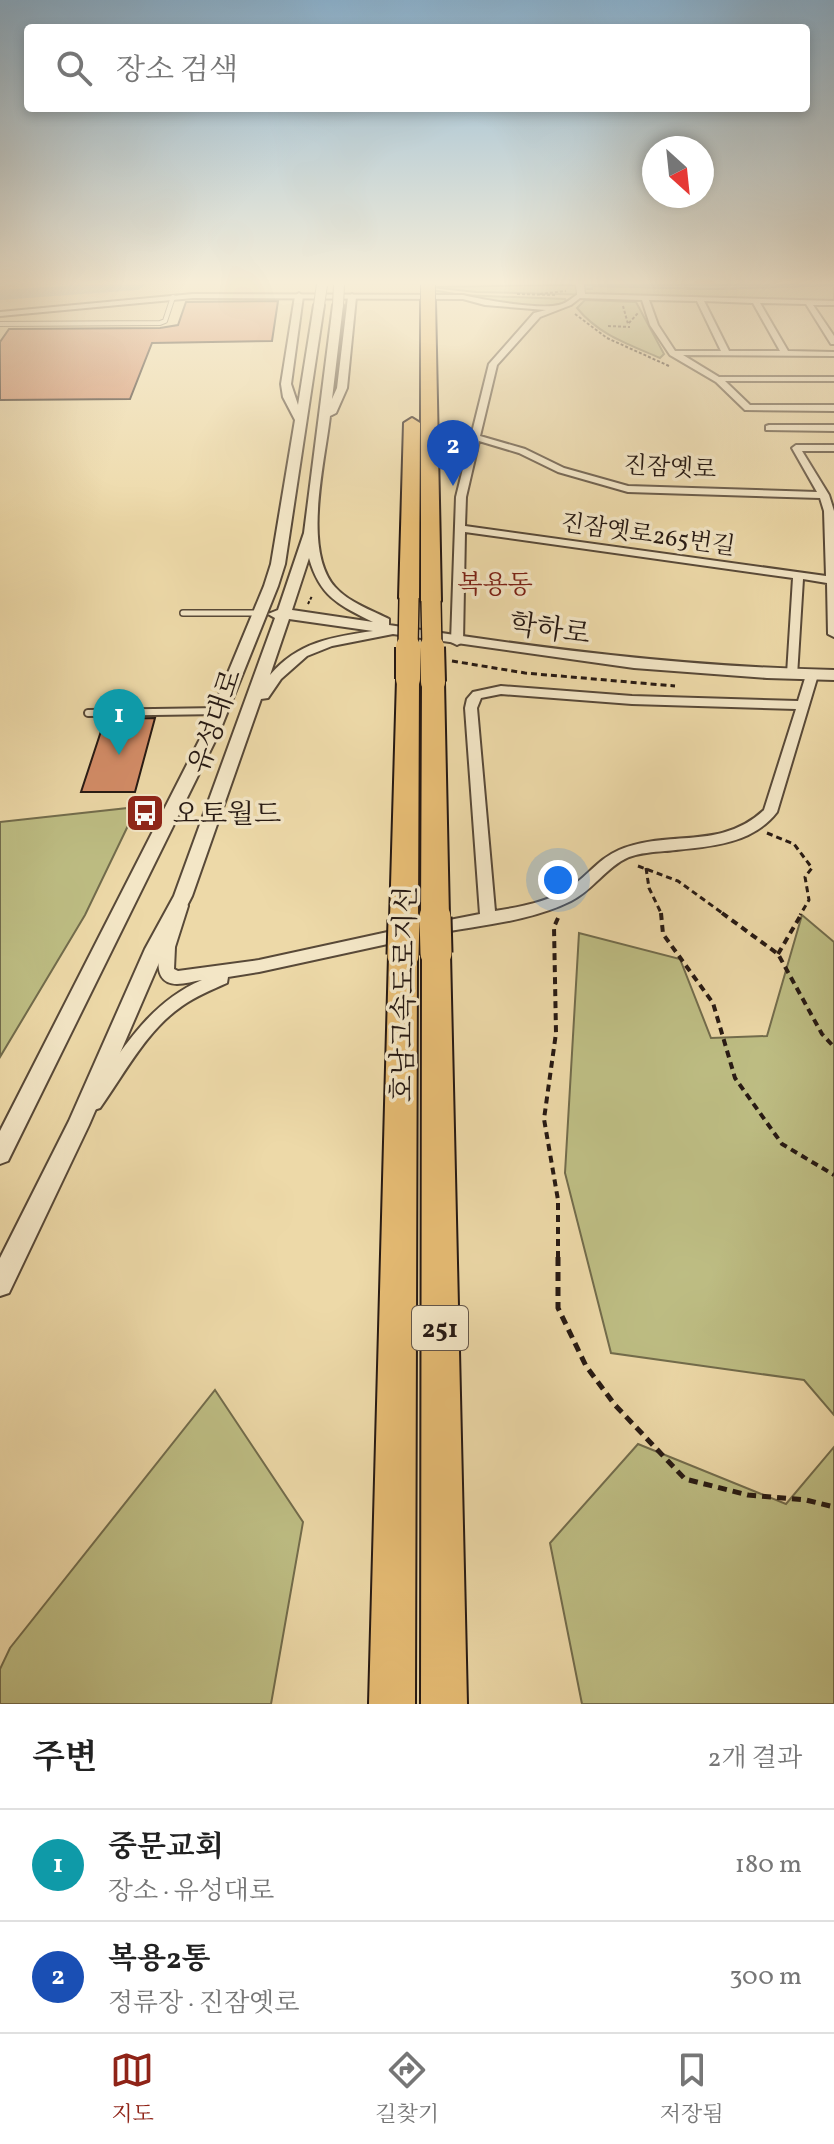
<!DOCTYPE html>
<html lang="ko">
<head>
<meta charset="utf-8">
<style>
	:root { --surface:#fff; --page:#f6f6f6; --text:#222; --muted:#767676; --line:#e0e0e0; --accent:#8f2418 }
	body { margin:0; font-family:Vollkorn,"Noto Serif KR",serif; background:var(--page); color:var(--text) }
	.compass { position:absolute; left:642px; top:136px; width:72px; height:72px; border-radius:50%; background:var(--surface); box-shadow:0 4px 12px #0003; rotate:153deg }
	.you { position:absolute; left:558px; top:880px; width:28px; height:28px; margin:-20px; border:6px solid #fff; border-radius:50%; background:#1a73e8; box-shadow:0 0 0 12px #1a73e833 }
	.badge { display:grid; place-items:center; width:52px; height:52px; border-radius:50%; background:var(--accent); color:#fff; font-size:26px; font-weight:700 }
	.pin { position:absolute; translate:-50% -66px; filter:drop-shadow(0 2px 4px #0008) }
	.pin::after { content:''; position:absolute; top:42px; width:28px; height:24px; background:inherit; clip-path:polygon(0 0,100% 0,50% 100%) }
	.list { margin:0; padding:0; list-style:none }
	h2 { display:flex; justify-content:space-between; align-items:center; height:104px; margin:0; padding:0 32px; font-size:34px }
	h2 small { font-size:26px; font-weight:400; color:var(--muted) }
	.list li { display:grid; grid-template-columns:52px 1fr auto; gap:24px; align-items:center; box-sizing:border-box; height:112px; padding:0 32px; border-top:2px solid var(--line) }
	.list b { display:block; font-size:30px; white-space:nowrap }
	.list p { margin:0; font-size:26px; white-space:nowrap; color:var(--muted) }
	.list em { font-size:26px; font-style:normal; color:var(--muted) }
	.icon { flex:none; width:44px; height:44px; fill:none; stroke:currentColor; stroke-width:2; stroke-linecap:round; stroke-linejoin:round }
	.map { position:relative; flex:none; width:834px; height:1704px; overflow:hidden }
	.search { position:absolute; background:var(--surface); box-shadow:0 4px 12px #0003; left:24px; right:24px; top:24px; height:88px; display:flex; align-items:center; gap:20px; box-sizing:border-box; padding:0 28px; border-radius:8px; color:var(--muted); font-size:30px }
	.sheet { height:328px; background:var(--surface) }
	nav { display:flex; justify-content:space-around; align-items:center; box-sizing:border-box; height:112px; border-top:2px solid var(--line); background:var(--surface); font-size:22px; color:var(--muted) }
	nav a { display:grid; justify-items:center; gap:4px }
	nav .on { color:var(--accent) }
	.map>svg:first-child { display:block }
	.green { fill:#bebe84; stroke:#726c4c; stroke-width:2 }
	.water { fill:#a0b7b5; stroke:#6f7874; stroke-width:2 }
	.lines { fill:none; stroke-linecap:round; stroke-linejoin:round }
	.river { fill:#a0b7b5; fill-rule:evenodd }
	.building { fill:#d38c67; stroke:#261913; stroke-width:2 }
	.service-far2-casing { stroke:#584938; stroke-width:6 }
	.service-far1-casing { stroke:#584938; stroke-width:8 }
	.service-casing { stroke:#584938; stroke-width:10 }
	.minor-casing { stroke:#584938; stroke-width:4 }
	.tertiary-casing { stroke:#584938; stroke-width:4 }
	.motorway-casing { stroke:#261913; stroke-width:4 }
	.path-far3 { stroke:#261913; stroke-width:2; stroke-dasharray:3 2; stroke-linecap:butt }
	.path-far2 { stroke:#261913; stroke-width:3; stroke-dasharray:6 4; stroke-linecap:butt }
	.path-far1 { stroke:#261913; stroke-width:4; stroke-dasharray:7 5; stroke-linecap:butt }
	.path { stroke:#261913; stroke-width:5; stroke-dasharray:9 6; stroke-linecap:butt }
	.service-far2 { stroke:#f3e6c6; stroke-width:4 }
	.service-far1 { stroke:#f3e6c6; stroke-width:5 }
	.service { stroke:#f3e6c6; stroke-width:6 }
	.minor { fill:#f3e6c6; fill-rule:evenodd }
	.tertiary { fill:#f3e6c6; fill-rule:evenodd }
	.motorway { fill:#e6bc74; fill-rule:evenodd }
	.minor-bridge-casing { stroke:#584938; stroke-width:10; stroke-linecap:butt }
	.tertiary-bridge-casing { stroke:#584938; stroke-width:12; stroke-linecap:butt }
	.motorway-bridge-far3-casing { stroke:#261913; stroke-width:16; stroke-linecap:butt }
	.motorway-bridge-far2-casing { stroke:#261913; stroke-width:22; stroke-linecap:butt }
	.motorway-bridge-far1-casing { stroke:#261913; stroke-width:28; stroke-linecap:butt }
	.motorway-bridge-casing { stroke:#261913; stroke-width:35; stroke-linecap:butt }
	.minor-bridge { stroke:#f3e6c6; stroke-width:8 }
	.tertiary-bridge { stroke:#f3e6c6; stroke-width:10 }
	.motorway-bridge-far3 { stroke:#e6bc74; stroke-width:14 }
	.motorway-bridge-far2 { stroke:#e6bc74; stroke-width:19 }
	.motorway-bridge-far1 { stroke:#e6bc74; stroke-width:24 }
	.motorway-bridge { stroke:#e6bc74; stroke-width:31 }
	.labels { text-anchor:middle; stroke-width:7; stroke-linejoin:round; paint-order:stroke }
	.far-street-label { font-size:24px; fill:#261913; stroke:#f3e6c6 }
	.far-quarter-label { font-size:26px; fill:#7a1f14; stroke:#f3e6c6 }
	.shield { fill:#f3e6c6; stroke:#645649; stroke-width:2 }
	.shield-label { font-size:26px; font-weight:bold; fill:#261913 }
	.street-label { font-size:28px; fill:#261913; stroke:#f3e6c6 }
	.poi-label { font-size:28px; fill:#261913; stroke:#f3e6c6; text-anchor:start }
</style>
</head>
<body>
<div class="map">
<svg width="834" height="1704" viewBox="0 0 834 1704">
	<rect width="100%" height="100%" fill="#edd9a8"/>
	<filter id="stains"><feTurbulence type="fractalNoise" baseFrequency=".0025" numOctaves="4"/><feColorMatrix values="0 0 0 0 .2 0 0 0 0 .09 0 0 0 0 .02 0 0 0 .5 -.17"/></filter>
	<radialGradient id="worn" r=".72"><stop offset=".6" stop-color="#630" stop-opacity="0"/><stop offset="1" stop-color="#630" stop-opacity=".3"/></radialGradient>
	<path class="green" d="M563,285L716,289L834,285V301L476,292L432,287Z
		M432,290L461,295L565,299L566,302C530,315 471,297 433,295Z
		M585,300L636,302L664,354L660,358C628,344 599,335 577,308Z
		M137,807L85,915L0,1057V822Z
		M802,915L834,942V1415L804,1380L611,1353L565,1173L579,933L680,959L711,1038L767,1036Z
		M215,1390L303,1522L271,1704H0V1669L10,1648Z
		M638,1444L786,1504L834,1447V1704H582L550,1543Z"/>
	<path class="water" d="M584,285H834L715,289L593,286L592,289H585Z"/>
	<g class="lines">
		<path class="river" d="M79,285H146L138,290L0,300V290Z"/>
	</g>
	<path class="building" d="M278,301L272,341L152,343L130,399L0,400V342L9,329L160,328L178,325L186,302Z
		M155,718L135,792H81L105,719Z"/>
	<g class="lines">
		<g class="service-far2-casing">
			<path id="service-far2" d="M0,324L160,323L165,321L173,297"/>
		</g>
		<g class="service-far1-casing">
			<path id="service-far1" d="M183,613H260"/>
		</g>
		<g class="service-casing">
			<path id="service" d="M88,713L220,711"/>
		</g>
		<g class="minor-casing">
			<path id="minor" d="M581,292L584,294L834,301V305H813L834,336V344H831L806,304L760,303L788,351L834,352V356L683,355L719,377H834V381H725L750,405H834V411L745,410L716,382L670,355L650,325L642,300L580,298L571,305L540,317L497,365L480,436L525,449L564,468L628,486L817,492L792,448L796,445H834V451H802L829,495L834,511V637L828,634L827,583L803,579L797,676L793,678L787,674L793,578L465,532L463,642L457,645L451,642L456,497L489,364L534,313L546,310L485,305L463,299L193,298L0,316V312L193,294L463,295C483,300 541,310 559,305C568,303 574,296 581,292ZM649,300L697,301L721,351H675L658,325ZM704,301L753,303L780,351H729ZM479,441L519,453L558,472L628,492L820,498L824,511L826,576L465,526L466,497Z
				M769,425H834V431L766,430V426Z
				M812,671L818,675L777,812C751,846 704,847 665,851C653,852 640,853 629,857C606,867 593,890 571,901C529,922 479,925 434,934L429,932L427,928L429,924L480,914L465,708L467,699L473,692L501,686L632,696L798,701L806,675ZM501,694L632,704L796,709L764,810C720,851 669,829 619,850C600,858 587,876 571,887C549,902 520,907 495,911L477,708L481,698Z
				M181,901L186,902L188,906L175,947L174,969L178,971L259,960L406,928L411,930L414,934L411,938L406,940L259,972L228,977L227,983C211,990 196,996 182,1006C146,1031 125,1073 100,1108L94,1110L88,1108L85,1103L88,1098C121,1052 148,1003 202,980C194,981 185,984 177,984C140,983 169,923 174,906L176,902Z"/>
		</g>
		<g class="tertiary-casing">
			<path id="tertiary" d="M299,293L303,296L291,384L298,405L314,305L319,302L324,305L285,564L278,586L219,733L8,1161L0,1164V1131L203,733L264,586L271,564L295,420L283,397L281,384L295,296Z
				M352,294L356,297L347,388L336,413L330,416C325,462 302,550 335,587C348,602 371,610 389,619V625C537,648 684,667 834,670V680L767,678L634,668L393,634L332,646L307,656L281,679L268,698L261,699L192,896L165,949L89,1125L9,1293L0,1296V1258L69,1121L145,949L174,896L275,618L268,614L278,610L304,533L333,305L338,302L343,305L332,399L337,388L348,297ZM309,558C320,597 339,605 373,622L292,610ZM289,619L373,631C332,637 298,642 270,675Z"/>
		</g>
		<g class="motorway-casing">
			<path id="motorway" d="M428,296L435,300L441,601L431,607L421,601V300Z
				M412,418L420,423L419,598L409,604L399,598L404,423Z
				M408,672L419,679L418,920L414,927L404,930L394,927L390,920L397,679Z
				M433,675L444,682L449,917L445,924L435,927L425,924L421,917L422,682Z
				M436,942L446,945L450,953L467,1704H421L422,953L426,945Z
				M403,944L413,947L417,955L415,1704H369L389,955L393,947Z"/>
		</g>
		<path class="path-far3" d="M517,294L557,295
			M540,294L566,291
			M623,306L628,324L638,313
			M575,314L607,338L669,366
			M608,326L630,327
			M308,604L312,596"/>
		<path class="path-far2" d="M452,661L525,673L675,686
			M767,833L794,844L812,868L805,877L809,900L800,915
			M638,866L678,881L725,915
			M646,868L649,888L662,915"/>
		<path class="path-far1" d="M661,913L663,934L713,1003L735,1078L782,1144L834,1175
			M722,913L778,954L822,1034L834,1047
			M558,918L554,927L556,1033L544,1119L558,1200V1259
			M778,954L802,913"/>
		<path class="path" d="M558,1257V1308L586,1366L615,1405L685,1479L748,1495L806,1500L834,1507"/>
		<use href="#service-far2" class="service-far2"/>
		<use href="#service-far1" class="service-far1"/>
		<use href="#service" class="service"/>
		<use href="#minor" class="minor"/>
		<use href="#tertiary" class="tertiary"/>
		<use href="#motorway" class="motorway"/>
		<g class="minor-bridge-casing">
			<path id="minor-bridge" d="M580,285L581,294"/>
		</g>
		<g class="tertiary-bridge-casing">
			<path id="tertiary-bridge" d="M319,305L322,285
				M338,305L339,285"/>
		</g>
		<g class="motorway-bridge-far3-casing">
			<path id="motorway-bridge-far3" d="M428,285V300"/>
		</g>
		<g class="motorway-bridge-far2-casing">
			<path id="motorway-bridge-far2" d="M431,601L432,649
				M408,649L409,598"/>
		</g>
		<g class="motorway-bridge-far1-casing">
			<path id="motorway-bridge-far1" d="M432,647L433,682
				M408,679V647"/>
		</g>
		<g class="motorway-bridge-casing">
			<path id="motorway-bridge" d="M435,917L436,953
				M403,955L404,920"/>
		</g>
		<use href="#minor-bridge" class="minor-bridge"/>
		<use href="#tertiary-bridge" class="tertiary-bridge"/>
		<use href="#motorway-bridge-far3" class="motorway-bridge-far3"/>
		<use href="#motorway-bridge-far2" class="motorway-bridge-far2"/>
		<use href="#motorway-bridge-far1" class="motorway-bridge-far1"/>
		<use href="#motorway-bridge" class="motorway-bridge"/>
	</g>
	<linearGradient id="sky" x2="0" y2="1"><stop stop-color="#8bb5d4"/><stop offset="0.54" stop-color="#f7eed8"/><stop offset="1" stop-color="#f7eed8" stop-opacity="0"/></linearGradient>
	<rect width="834" height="523" fill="url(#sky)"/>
	<defs>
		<g id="bus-square" transform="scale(2)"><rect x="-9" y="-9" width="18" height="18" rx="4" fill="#8f2418" stroke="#f3e6c6"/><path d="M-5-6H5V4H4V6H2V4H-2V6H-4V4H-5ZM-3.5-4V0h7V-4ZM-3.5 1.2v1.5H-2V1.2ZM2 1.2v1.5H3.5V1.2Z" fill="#fff"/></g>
	</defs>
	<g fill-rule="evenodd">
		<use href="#bus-square" x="145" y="813"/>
	</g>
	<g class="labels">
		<g class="far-street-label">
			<text transform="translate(670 467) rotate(3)" y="8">진잠옛로</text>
			<text transform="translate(648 534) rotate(8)" y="8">진잠옛로265번길</text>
		</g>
		<g class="far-quarter-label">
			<text x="495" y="593">복용동</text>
		</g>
		<rect class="shield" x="412" y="1306" width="56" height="44" rx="6"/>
		<g class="shield-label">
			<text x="440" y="1337">251</text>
		</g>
		<g class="street-label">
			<text transform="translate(550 628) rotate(8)" y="10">학하로</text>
			<text transform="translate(214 721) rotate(-71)" y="10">유성대로</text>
			<text transform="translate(403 994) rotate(-89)" y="10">호남고속도로지선</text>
		</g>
		<g class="poi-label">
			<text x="173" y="823">오토월드</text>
		</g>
	</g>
	<rect width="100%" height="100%" filter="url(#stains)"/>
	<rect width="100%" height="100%" fill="url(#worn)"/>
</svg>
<svg class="compass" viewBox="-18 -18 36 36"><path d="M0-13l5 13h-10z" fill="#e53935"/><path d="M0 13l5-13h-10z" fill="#767676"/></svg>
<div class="you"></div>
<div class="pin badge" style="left:119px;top:755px;background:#0f9aa8">1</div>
<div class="pin badge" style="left:453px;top:486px;background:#1a4fb4">2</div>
<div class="search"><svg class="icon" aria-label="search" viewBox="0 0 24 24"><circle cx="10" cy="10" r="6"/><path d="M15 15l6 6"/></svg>장소 검색</div>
</div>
<section class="sheet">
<h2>주변<small>2개 결과</small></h2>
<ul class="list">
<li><span class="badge" style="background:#0f9aa8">1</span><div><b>중문교회</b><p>장소 · 유성대로</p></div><em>180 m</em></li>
<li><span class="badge" style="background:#1a4fb4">2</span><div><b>복용2통</b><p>정류장 · 진잠옛로</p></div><em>300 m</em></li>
</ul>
</section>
<nav>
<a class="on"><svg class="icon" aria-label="map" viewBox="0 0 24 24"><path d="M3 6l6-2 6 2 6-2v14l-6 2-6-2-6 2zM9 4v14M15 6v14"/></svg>지도</a>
<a><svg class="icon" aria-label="directions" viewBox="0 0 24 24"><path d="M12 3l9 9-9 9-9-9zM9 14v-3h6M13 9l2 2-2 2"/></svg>길찾기</a>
<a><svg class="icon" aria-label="saved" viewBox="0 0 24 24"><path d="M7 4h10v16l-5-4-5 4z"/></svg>저장됨</a>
</nav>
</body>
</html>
